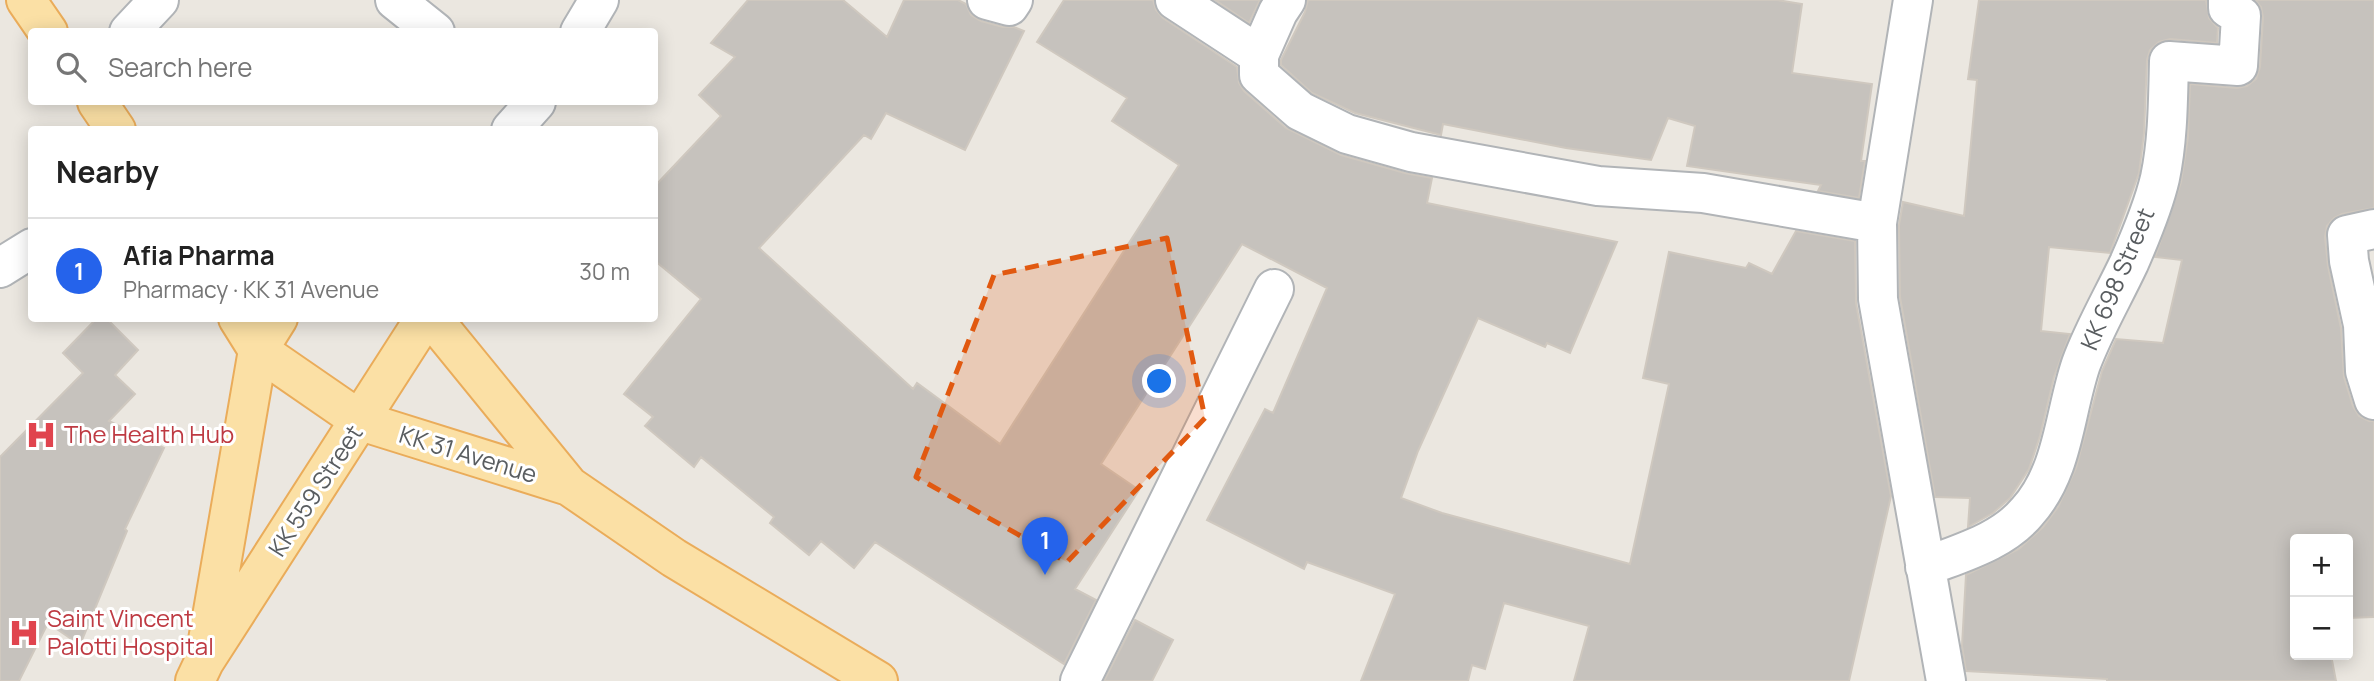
<!DOCTYPE html>
<html lang="en">
<head>
<meta charset="utf-8">
<style>
	:root { --surface:#fff; --page:#f2f2f2; --text:#222; --muted:#767676; --line:#e0e0e0; --accent:#2563eb }
	body { margin:0; font-family:Manrope,sans-serif; background:var(--page); color:var(--text) }
	.controls { position:absolute; right:21px; bottom:21px; display:grid; overflow:hidden; border-radius:7px; box-shadow:0 4px 18px #0003 }
	.controls button { width:63px; height:63px; display:grid; place-items:center; padding:0; border:0; border-bottom:2px solid var(--line); background:var(--surface); color:var(--text); font:35px sans-serif }
	.you { position:absolute; left:1160px; top:382px; width:24px; height:24px; margin:-18px; border:5px solid #fff; border-radius:50%; background:#1a73e8; box-shadow:0 0 0 10px #1a73e833 }
	.badge { display:grid; place-items:center; width:46px; height:46px; border-radius:50%; background:var(--accent); color:#fff; font-size:23px; font-weight:700 }
	.pin { position:absolute; translate:-50% -58px; filter:drop-shadow(0 2px 4px #0008) }
	.pin::after { content:''; position:absolute; top:37px; width:24px; height:21px; background:inherit; clip-path:polygon(0 0,100% 0,50% 100%) }
	.list { margin:0; padding:0; list-style:none }
	h2 { display:flex; justify-content:space-between; align-items:center; height:91px; margin:0; padding:0 28px; font-size:30px }
	h2 small { font-size:23px; font-weight:400; color:var(--muted) }
	.list li { display:grid; grid-template-columns:46px 1fr auto; gap:21px; align-items:center; box-sizing:border-box; height:105px; padding:0 28px; border-top:2px solid var(--line) }
	.list b { display:block; font-size:26px; white-space:nowrap }
	.list p { margin:0; font-size:23px; white-space:nowrap; color:var(--muted) }
	.list em { font-size:23px; font-style:normal; color:var(--muted) }
	.icon { flex:none; width:38px; height:38px; fill:none; stroke:currentColor; stroke-width:2; stroke-linecap:round; stroke-linejoin:round }
	.map { position:relative; flex:none; width:2374px; height:681px; overflow:hidden }
	.search { position:absolute; background:var(--surface); box-shadow:0 4px 18px #0003; left:28px; top:28px; width:630px; height:77px; display:flex; align-items:center; gap:18px; box-sizing:border-box; padding:0 24px; border-radius:7px; color:var(--muted); font-size:26px }
	.panel { position:absolute; background:var(--surface); box-shadow:0 4px 18px #0003; left:28px; top:126px; width:630px; height:196px; border-radius:7px }
	.map>svg:first-child { display:block }
	.building { fill:#c6c2bd; stroke:#cfc8bf; stroke-width:2 }
	.lines { fill:none; stroke-linecap:round; stroke-linejoin:round }
	.minor-casing { stroke:#b1b4b7; stroke-width:42 }
	.major-casing { stroke:#eaac5a; stroke-width:42 }
	.minor { stroke:#fff; stroke-width:38 }
	.major { stroke:#fbe0a5; stroke-width:38 }
	.marked { fill:#e15910; fill-opacity:0.2; stroke:#e15910; stroke-width:5; stroke-dasharray:14 9; stroke-linejoin:round }
	.labels { text-anchor:middle; stroke-width:6; stroke-linejoin:round; paint-order:stroke }
	.street-label { font-size:24px; fill:#595d60; stroke:#fff }
	.health-label { font-size:24px; fill:#be3a42; stroke:#fff; text-anchor:start }
</style>
</head>
<body>
<div class="map">
<svg width="2374" height="681" viewBox="0 0 2374 681">
	<rect width="100%" height="100%" fill="#ebe7e0"/>
	<path class="building" d="M748,0H843L887,37L904,0H958L966,4L971,15L981,21L1003,27H1014L1024,31L965,150L886,113L871,139L864,135L759,248L913,389L917,383L1000,444L1179,165L1112,121L1127,98L1037,42L1064,0H1153L1156,10L1163,18L1237,67L1239,83L1244,91L1286,128L1341,155L1405,173L1432,178L1427,203L1617,242L1570,353L1547,343L1545,347L1478,318L1418,451L1401,498L1442,513L1630,564L1669,384L1643,378L1669,252L1746,268L1749,263L1772,274L1796,231L1855,241L1856,303L1891,496L1849,681H1574L1589,626L1504,603L1485,669L1472,665L1468,681H1361L1395,594L1307,562L1304,569L1207,520L1265,409L1273,413L1327,288L1242,244L1101,464L1139,490L1075,589L1096,600L1064,664L875,542L854,568L821,541L809,555L770,523L774,517L701,457L694,467L645,426L653,417L624,394L701,299L654,260V187L721,116L699,95L735,57L711,43Z
		M1215,0H1260L1249,23Z
		M1308,0H1777L1802,4L1792,73L1872,84L1861,161H1865L1859,198L1818,191L1821,185L1687,166L1695,126L1668,118L1651,160L1566,148L1443,124L1441,135L1355,113L1312,93L1281,65V60L1305,12Z
		M1979,0H2206L2209,18L2218,28L2217,43L2170,39L2159,42L2150,50L2147,60L2144,133L2139,173L2110,253L2049,247L2041,331L2070,334L2054,377L2040,436L2029,469L2010,498L1993,513L1968,527L1970,498L1935,497L1900,297L1899,225L1903,202L1964,216L1977,80L1968,79Z
		M2255,0H2374V208L2342,214L2334,218L2327,226L2325,237L2328,266L2341,328L2344,377L2353,406L2359,416L2369,421H2374V617L2348,618V539H2295V655H2331L2336,681H2107V679L1966,671L1962,646L1966,575L2019,549L2043,527L2058,507L2076,468L2102,371L2116,339L2163,343L2182,260L2155,257L2181,182L2188,137L2190,84L2237,88L2247,86L2256,79L2260,67L2263,17L2261,7Z
		M97,318H106L138,350L115,375L135,394L109,421L164,448L125,529L127,531L80,645L48,623L19,681H0V457L83,373L63,353Z
		M1135,620L1173,640L1152,681H1104Z"/>
	<g class="lines">
		<g class="minor-casing">
			<path id="minor" d="M395,0L435,32
				M987,0L1009,6L1013,0
				M1175,0L1259,55V75L1300,111L1347,134L1411,152L1598,186L1703,193L1877,223
				M1913,0L1877,223L1878,299L1946,681
				M129,32L159,0
				M580,32L599,0
				M1259,55L1278,12L1286,0
				M511,130L536,102
				M2374,229L2347,235L2349,261L2363,325L2365,371L2374,400
				M0,268L32,248
				M1925,567C1960,553 2002,542 2027,512C2064,471 2064,414 2081,364C2094,329 2113,297 2129,263C2140,238 2154,204 2160,178C2168,140 2168,100 2169,61L2238,66L2241,16L2228,8V0
				M1080,681L1274,289"/>
		</g>
		<g class="major-casing">
			<path id="major" d="M26,0L48,32
				M97,102L116,130
				M238,318L258,350L361,421L569,486
				M432,318L569,486L674,558L878,681
				M207,646L258,350L278,318
				M195,681L204,662L425,318"/>
		</g>
		<use href="#minor" class="minor"/>
		<use href="#major" class="major"/>
	</g>
	<path class="marked" d="M1167,238L1205,418L1067,562L916,477L994,275Z"/>
	<defs>
		<g id="hospital-bare" transform="scale(2.415)"><path d="M-5-5h3v3.5h4V-5h3V5h-3V1.5h-4V5h-3Z" fill="#e0444e" stroke="#fff" stroke-width="2.5" paint-order="stroke"/></g>
	</defs>
	<g fill-rule="evenodd">
		<use href="#hospital-bare" x="41" y="435"/>
		<use href="#hospital-bare" x="24" y="633"/>
	</g>
	<g class="labels">
		<g class="street-label">
			<text transform="translate(2118 279) rotate(-67)" y="8">KK 698 Street</text>
			<text transform="translate(468 455) rotate(17)" y="8">KK 31 Avenue</text>
			<text transform="translate(316 491) rotate(-57)" y="8">KK 559 Street</text>
		</g>
		<g class="health-label">
			<text x="64" y="443">The Health Hub</text>
			<text x="47" y="627">Saint Vincent<tspan x="47" dy="28">Palotti Hospital</tspan></text>
		</g>
	</g>
</svg>
<div class="controls">
<button>+</button>
<button>−</button>
</div>
<div class="you"></div>
<div class="pin badge" style="left:1045px;top:575px">1</div>
<div class="search"><svg class="icon" aria-label="search" viewBox="0 0 24 24"><circle cx="10" cy="10" r="6"/><path d="M15 15l6 6"/></svg>Search here</div>
<section class="panel">
<h2>Nearby<small></small></h2>
<ul class="list">
<li><span class="badge">1</span><div><b>Afia Pharma</b><p>Pharmacy · KK 31 Avenue</p></div><em>30 m</em></li>
</ul>
</section>
</div>
</body>
</html>
